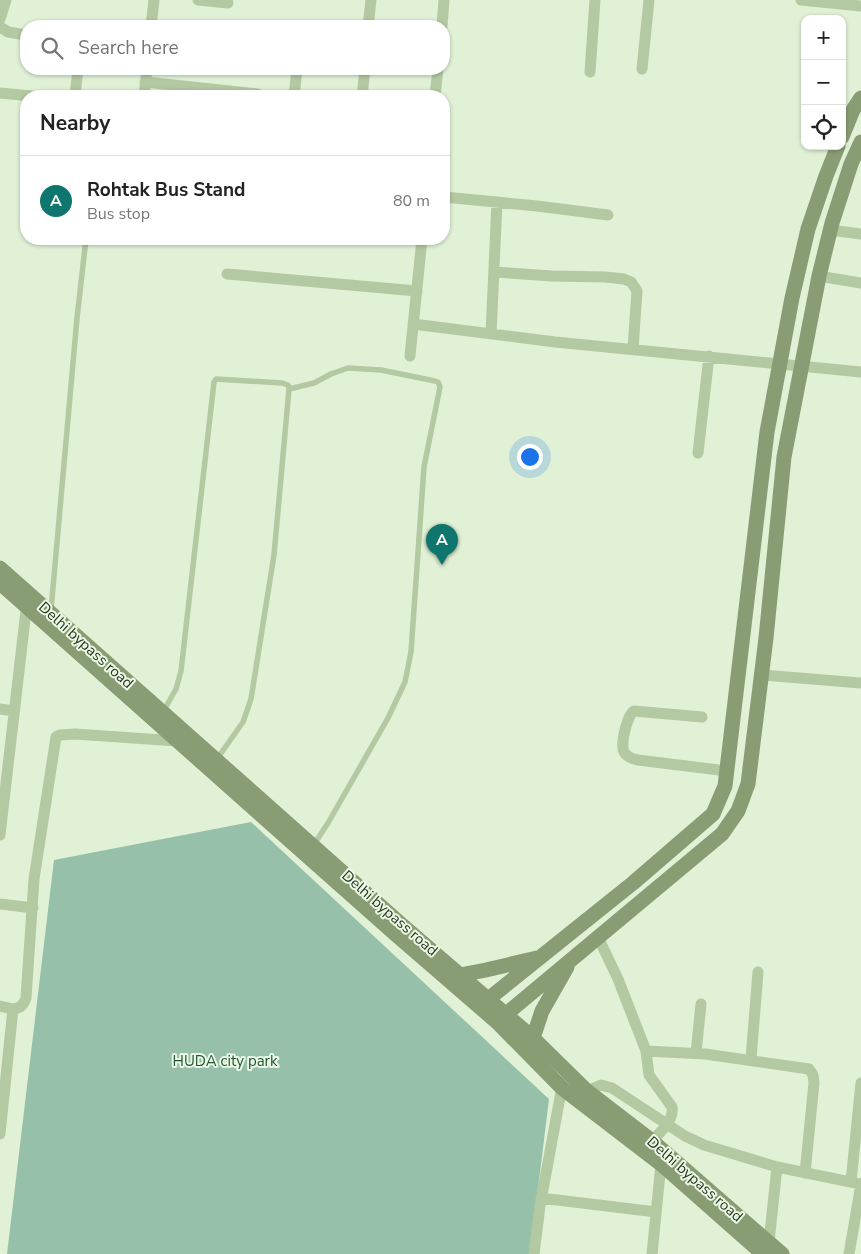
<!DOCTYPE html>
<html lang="en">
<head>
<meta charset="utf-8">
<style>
	:root { --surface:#fff; --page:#f6f6f6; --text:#222; --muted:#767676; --line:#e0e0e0; --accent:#0f766e }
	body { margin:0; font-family:"Nunito Sans",sans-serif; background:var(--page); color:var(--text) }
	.controls { position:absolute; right:15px; top:15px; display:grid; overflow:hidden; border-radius:10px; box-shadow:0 1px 4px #0004 }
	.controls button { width:45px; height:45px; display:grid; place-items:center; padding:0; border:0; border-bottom:1px solid var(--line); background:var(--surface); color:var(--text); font:25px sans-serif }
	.you { position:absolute; left:529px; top:456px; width:18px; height:18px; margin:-12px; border:4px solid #fff; border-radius:50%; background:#1a73e8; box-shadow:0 0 0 8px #1a73e833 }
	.badge { display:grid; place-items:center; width:32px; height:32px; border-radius:50%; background:var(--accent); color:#fff; font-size:16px; font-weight:700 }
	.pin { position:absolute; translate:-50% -41px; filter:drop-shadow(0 1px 2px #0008) }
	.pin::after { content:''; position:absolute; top:26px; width:18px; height:15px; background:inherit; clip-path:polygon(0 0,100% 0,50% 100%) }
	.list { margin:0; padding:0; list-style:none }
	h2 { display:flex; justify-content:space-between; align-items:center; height:65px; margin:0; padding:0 20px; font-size:21px }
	h2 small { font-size:16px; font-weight:400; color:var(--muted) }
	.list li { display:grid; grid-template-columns:32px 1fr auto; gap:15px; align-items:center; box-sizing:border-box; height:90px; padding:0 20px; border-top:1px solid var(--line) }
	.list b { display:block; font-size:19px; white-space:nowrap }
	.list p { margin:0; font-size:16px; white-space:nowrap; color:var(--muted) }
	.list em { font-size:16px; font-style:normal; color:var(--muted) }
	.icon { flex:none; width:28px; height:28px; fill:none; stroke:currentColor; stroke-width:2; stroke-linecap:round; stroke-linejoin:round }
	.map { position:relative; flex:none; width:861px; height:1254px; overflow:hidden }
	.search { position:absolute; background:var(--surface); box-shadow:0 1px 4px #0004; left:20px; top:20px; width:430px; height:55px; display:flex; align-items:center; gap:12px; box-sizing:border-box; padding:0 18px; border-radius:20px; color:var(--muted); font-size:19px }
	.panel { position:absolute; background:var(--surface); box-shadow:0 1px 4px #0004; left:20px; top:90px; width:430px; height:155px; border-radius:20px }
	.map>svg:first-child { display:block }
	.green { fill:#96c0a9 }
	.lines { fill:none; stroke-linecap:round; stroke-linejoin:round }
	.lane { stroke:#b3c9a2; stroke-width:5.5 }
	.street { stroke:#b3c9a2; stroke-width:11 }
	.secondary { stroke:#899d74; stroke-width:15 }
	.labels { text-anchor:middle; stroke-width:4; stroke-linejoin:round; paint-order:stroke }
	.street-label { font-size:15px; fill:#2d3425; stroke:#eaf9e3 }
	.park-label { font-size:15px; fill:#28533d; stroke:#eaf9e3 }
</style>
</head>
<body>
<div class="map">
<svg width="861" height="1254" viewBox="0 0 861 1254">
	<rect width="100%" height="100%" fill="#e0f1d6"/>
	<path class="green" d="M251,822L549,1099L530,1254H7L54,860Z"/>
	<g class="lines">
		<path class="lane" d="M289,389L314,383L331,374L348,368L381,370L435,381L438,382L440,387L424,467L411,652L405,682L388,718L328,823L313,846
			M51,610L77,318L86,239
			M163,712L176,689L181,671L214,382L216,379L282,383L288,385L289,389L274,555L251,699L243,722L217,759"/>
		<path class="street" d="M198,0L228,3
			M801,0L861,6
			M0,19L6,0
			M151,26L154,0
			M368,26L371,0
			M442,26L444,0
			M0,27L8,32L26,35
			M642,69L649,0
			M590,72L595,0
			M145,82L258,94
			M0,93L31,96
			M75,96L78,69
			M144,96L147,69
			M294,96L297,69
			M362,96L365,69
			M435,96L438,69
			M444,197L537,206L608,215
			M830,230L861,234
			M494,272L552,276L605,277L624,279L631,282L637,291L633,349
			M227,274L417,291
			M819,276L861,283
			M413,324L555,342L861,372
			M491,334L497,202
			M410,356L422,239
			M698,453L709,356
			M762,675L861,683
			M0,709L14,711
			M702,717L634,711C627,715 620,745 624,752C627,757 633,759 638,760L727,771
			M0,835L27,602
			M0,904L33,908
			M598,937L618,979L646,1051L705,1054L809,1069L813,1075L814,1083L805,1173
			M0,1006L13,1009
			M646,1051L649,1075L672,1107C674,1121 660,1132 652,1141
			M696,1053L701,1004
			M751,1059L758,972
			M587,1091L601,1085L612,1088L685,1136L704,1145L777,1167L861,1184
			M0,1134L13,1009C20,1008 23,1006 26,998L34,879L56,737L60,735L75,734L177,741
			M851,1182L861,1083
			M541,1198L656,1212
			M769,1242L777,1167
			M534,1254L540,1206L563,1081
			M652,1254L661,1164
			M849,1254L861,1184"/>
		<path class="secondary" d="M842,137L853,110L861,98
			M0,568L402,925L533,1038L587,1091L652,1141L782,1254
			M0,583L394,933L497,1022L562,1088L661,1164L763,1254
			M460,975L486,970L537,958
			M482,1004L633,883L713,814L725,786L767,432L792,298L808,229L826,176L838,146
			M499,1020L722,834L738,811L748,784L766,638L784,457L819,276L832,223L851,164L861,142
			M533,1038L542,1011L567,967"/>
	</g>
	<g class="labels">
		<g class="street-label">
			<text transform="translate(86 645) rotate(42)" y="5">Delhi bypass road</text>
			<text transform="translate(390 913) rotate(41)" y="5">Delhi bypass road</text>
			<text transform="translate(695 1179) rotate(41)" y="5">Delhi bypass road</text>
		</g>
		<g class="park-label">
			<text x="225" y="1066">HUDA city park</text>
		</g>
	</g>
</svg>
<div class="controls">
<button>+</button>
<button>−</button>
<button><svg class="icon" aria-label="locate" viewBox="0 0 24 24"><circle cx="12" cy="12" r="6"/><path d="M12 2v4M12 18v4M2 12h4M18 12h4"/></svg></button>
</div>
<div class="you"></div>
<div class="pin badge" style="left:442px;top:565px">A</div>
<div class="search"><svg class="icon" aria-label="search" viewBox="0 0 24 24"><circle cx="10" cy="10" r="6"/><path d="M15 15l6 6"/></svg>Search here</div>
<section class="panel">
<h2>Nearby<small></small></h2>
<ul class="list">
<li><span class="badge">A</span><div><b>Rohtak Bus Stand</b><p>Bus stop</p></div><em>80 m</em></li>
</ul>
</section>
</div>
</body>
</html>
